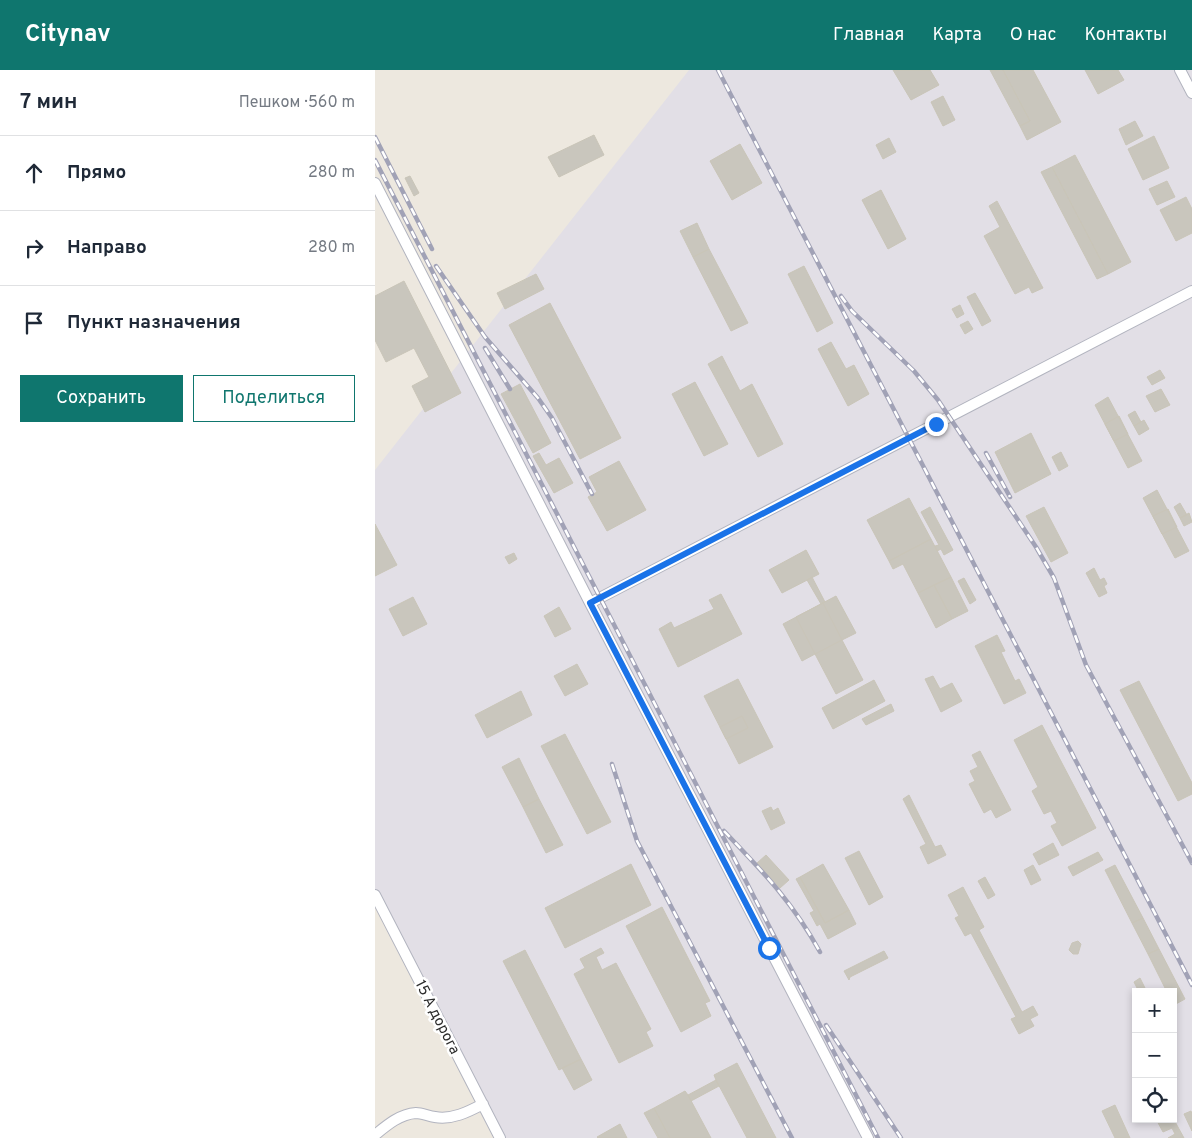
<!DOCTYPE html>
<html lang="ru">
<head>
<meta charset="utf-8">
<style>
	:root { --surface:#fff; --page:#f6f6f7; --text:#1f2937; --muted:#747a83; --line:#e0e1e3; --accent:#0f766e }
	body { margin:0; font-family:Overpass,sans-serif; background:var(--page); color:var(--text) }
	.controls { position:absolute; right:15px; bottom:15px; display:grid; overflow:hidden; border-radius:0px; box-shadow:0 2px 8px #0003 }
	.controls button { width:45px; height:45px; display:grid; place-items:center; padding:0; border:0; border-bottom:1px solid var(--line); background:var(--surface); color:var(--text); font:25px sans-serif }
	.stop { position:absolute; width:15px; height:15px; margin:-11px; border:4px solid #1a73e8; border-radius:50%; background:#fff }
	.stop.end { background:#1a73e8; border-color:#fff; box-shadow:0 1px 5px #0008 }
	.list { margin:0; padding:0; list-style:none }
	h2 { display:flex; justify-content:space-between; align-items:center; height:65px; margin:0; padding:0 20px; font-size:21px }
	h2 small { font-size:16px; font-weight:400; color:var(--muted) }
	.list li { display:grid; grid-template-columns:32px 1fr auto; gap:15px; align-items:center; box-sizing:border-box; height:75px; padding:0 20px; border-top:1px solid var(--line) }
	.list b { display:block; font-size:19px; white-space:nowrap }
	.list em { font-size:16px; font-style:normal; color:var(--muted) }
	.actions { display:flex; gap:10px; padding:15px 20px }
	.actions a { flex:1; padding:11px 0; border:1px solid var(--accent); border-radius:0px; text-align:center; font-size:18px; color:var(--accent) }
	.actions .main { background:var(--accent); color:#fff }
	.icon { flex:none; width:28px; height:28px; fill:none; stroke:currentColor; stroke-width:2; stroke-linecap:round; stroke-linejoin:round }
	.map { position:relative; flex:none; width:817px; height:1068px; overflow:hidden }
	header { display:flex; align-items:center; gap:30px; box-sizing:border-box; height:70px; padding:0 25px; background:var(--accent); color:#fff }
	header strong { font-size:24px }
	nav { display:flex; gap:28px; margin-inline-start:auto; font-size:18px }
	main { display:flex }
	aside { flex:1; background:var(--surface) }
	.map>svg:first-child { display:block }
	.industrial { fill:#e2dfe6; fill-rule:evenodd }
	.building { fill:#c9c6bd; stroke:#c9c5b8 }
	.lines { fill:none; stroke-linecap:round; stroke-linejoin:round }
	.minor-casing { stroke:#b2b4bf; stroke-width:12 }
	.minor { stroke:#fff; stroke-width:10 }
	.rail-casing { stroke:#a1a2b6; stroke-width:4.5 }
	.rail { stroke:#fff; stroke-width:2.5; stroke-dasharray:8; stroke-linecap:butt }
	.route { stroke:#1a73e8; stroke-width:6 }
	.labels { text-anchor:middle; stroke-width:5; stroke-linejoin:round; paint-order:stroke }
	.street-label { font-size:15px; fill:#2c2c2c; stroke:#fff }
</style>
</head>
<body>
<header>
<strong>Citynav</strong>
<nav><a>Главная</a><a>Карта</a><a>О нас</a><a>Контакты</a></nav>
</header>
<main>
<aside>
<h2>7 мин<small>Пешком · 560 m</small></h2>
<ul class="list">
<li><svg class="icon" aria-label="ahead" viewBox="0 0 24 24"><path d="M12 20V5M6 11l6-6 6 6"/></svg><div><b>Прямо</b></div><em>280 m</em></li>
<li><svg class="icon" aria-label="right" viewBox="0 0 24 24"><path d="M7 20v-9h11M14 6l5 5-5 5"/></svg><div><b>Направо</b></div><em>280 m</em></li>
<li><svg class="icon" aria-label="arrive" viewBox="0 0 24 24"><path d="M6 21V4h12l-3 4 3 4H6"/></svg><div><b>Пункт назначения</b></div></li>
</ul>
<div class="actions"><a class="main">Сохранить</a><a>Поделиться</a></div>
</aside>
<div class="map">
<svg width="817" height="1068" viewBox="0 0 817 1068">
	<rect width="100%" height="100%" fill="#ede8df"/>
	<path class="industrial" d="M314,0H817V1068H125L0,825V400ZM761,922H798V1049H761Z"/>
	<path class="building" d="M518,0H555L564,15L536,30Z
		M615,0H628L655,51L645,56Z
		M628,0H658L686,52L652,70L645,56L655,51Z
		M710,0H743L749,10L723,24Z
		M568,26L580,50L568,56L556,32Z
		M760,51L768,66L751,75L744,59Z
		M219,65L229,85L184,107L173,87Z
		M779,66L794,98L768,110L753,79Z
		M514,68L521,82L508,89L501,75Z
		M365,74L387,113L357,130L335,91Z
		M700,85L756,192L733,204L677,97Z
		M677,97L733,204L722,209L666,102Z
		M35,106L44,123L39,126L30,108Z
		M792,111L800,127L782,135L774,119Z
		M506,120L531,169L513,179L487,130Z
		M811,127L817,139V163L801,171L785,140Z
		M622,131L668,218L657,223L654,217L640,224L609,166L625,157L614,136Z
		M322,153L334,179L318,187L305,161Z
		M334,179L373,253L356,261L318,187Z
		M429,196L458,253L442,262L413,204Z
		M161,204L169,219L130,239L122,223Z
		M29,211L86,323L50,342L37,316L54,307L39,278L11,292L0,270V226Z
		M600,223L616,251L607,256L592,227Z
		M175,233L246,368L205,389L134,255Z
		M585,235L589,244L582,248L577,239Z
		M593,251L598,259L590,264L585,255Z
		M456,272L471,299L479,295L494,324L473,336L443,279Z
		M347,286L365,321L377,314L408,374L383,387L333,294Z
		M785,300L790,308L777,315L772,307Z
		M320,312L353,374L329,386L297,324Z
		M145,314L176,373L158,383L126,324Z
		M786,319L795,335L780,342L771,326Z
		M733,327L767,391L753,398L720,335Z
		M760,341L766,352L759,356L753,345Z
		M744,346L753,364L739,371L730,354Z
		M769,350L774,359L764,365L759,356Z
		M656,363L676,404L640,423L620,382Z
		M686,382L693,396L684,401L677,387Z
		M164,383L171,395L184,388L198,413L179,423L158,386Z
		M244,391L271,440L232,461L213,427L222,422L214,407Z
		M782,420L814,481L800,488L768,428Z
		M534,428L556,469L514,491L492,450Z
		M805,433L812,445L805,448L799,437Z
		M555,437L578,480L569,485L566,479L562,481L560,476L564,475L546,442Z
		M669,437L693,483L676,492L651,446Z
		M793,439L802,457L787,464L778,446Z
		M814,443L817,452L809,456L805,448Z
		M0,454L22,495L0,506Z
		M556,469L576,507L543,523L528,494L518,499L514,491Z
		M431,480L444,504L407,523L394,500Z
		M139,483L142,489L134,494L130,487Z
		M719,498L725,510L729,508L732,514L729,516L732,523L724,527L711,503Z
		M437,507L450,532L446,534L432,510Z
		M576,507L593,541L577,549L559,515Z
		M589,508L601,530L595,534L583,511Z
		M559,515L577,549L561,558L543,523Z
		M346,524L367,564L303,597L284,559L296,552L299,558L339,539L334,530Z
		M461,526L481,563L467,570L488,610L461,624L440,584L427,591L408,554Z
		M38,527L52,554L28,566L14,539Z
		M448,533L467,570L440,584L421,547Z
		M184,537L196,559L180,567L169,546Z
		M622,565L630,581L626,582L640,611L644,609L651,623L629,634L600,576Z
		M202,594L213,614L190,626L179,606Z
		M558,606L565,619L577,613L587,631L566,642L550,609Z
		M363,609L398,677L364,694L329,626Z
		M499,610L510,631L458,659L447,638Z
		M764,611L817,713V724L803,731L745,620Z
		M146,621L157,645L112,668L100,645Z
		M516,634L519,641L491,655L487,649Z
		M367,646L373,658L351,669L345,657Z
		M667,655L721,758L687,776L676,756L682,753L676,741L669,744L657,721L663,717L639,670Z
		M190,664L236,752L212,764L166,676Z
		M605,681L636,740L621,748L616,739L609,743L594,714L600,711L595,701L603,697L597,685Z
		M144,688L164,729L148,737L127,697Z
		M534,725L560,777L566,775L571,785L553,794L545,777L551,774L528,729Z
		M164,729L188,775L171,783L148,737Z
		M396,737L398,741L403,738L410,753L396,760L387,741Z
		M678,773L684,785L664,795L658,784Z
		M484,781L508,827L494,835L470,788Z
		M723,782L728,790L698,806L693,797Z
		M391,785L414,810L405,818L382,793Z
		M256,794L276,835L190,878L170,838Z
		M448,794L474,840L450,853L425,807Z
		M658,795L666,810L656,815L649,800Z
		M740,795L768,848L757,853L730,800Z
		M425,807L450,853L474,840L481,854L453,869L445,854L442,856L435,843L439,841L421,809Z
		M610,807L620,825L613,829L603,811Z
		M588,817L609,857L604,860L647,942L658,936L663,945L655,949L659,956L644,964L636,949L641,947L596,863L590,866L580,848L584,846L573,825Z
		M287,837L335,931L330,933L336,946L306,962L251,856Z
		M768,848L784,879L773,884L757,853Z
		M703,871L706,874L703,884H698L694,880L697,873Z
		M226,878L229,883L221,887L227,900L241,893L276,959L271,962L278,976L244,993L199,904L210,898L205,889Z
		M784,879L810,929L799,935L798,922H792L773,884Z
		M150,880L206,989L184,1000L128,891Z
		M509,881L513,888L475,907L474,910L469,901Z
		M765,908L772,922H764L759,912Z
		M206,989L217,1010L199,1020L187,998Z
		M362,993L401,1068H372L341,1010L339,1005Z
		M341,1010L344,1016L316,1031L313,1025Z
		M310,1021L313,1025L336,1068H295L279,1038Z
		M740,1035L755,1068H740L727,1041Z
		M279,1038L295,1068H283L269,1043Z
		M816,1041L817,1044V1061L809,1044Z
		M798,1048L809,1068H793L800,1064L797,1058L788,1062L781,1049Z
		M245,1054L252,1068H223L222,1067Z"/>
	<g class="lines">
		<g class="minor-casing">
			<path id="minor" d="M805,0L817,23
				M0,113L215,533
				M0,825L125,1068
				M0,1065C12,1055 25,1044 41,1043C47,1043 53,1046 60,1047C77,1050 93,1042 108,1034
				M493,1068L215,533L817,221"/>
		</g>
		<use href="#minor" class="minor"/>
		<g class="rail-casing">
			<path id="rail" d="M343,0L817,915
				M0,67L57,179
				M0,90L503,1068
				M61,196L110,267L163,328L177,348L217,424
				M466,226L477,241L539,301L563,330L661,477L679,508L711,595L817,793
				M110,278L135,319
				M611,383L635,427
				M237,694L262,771L417,1068
				M349,761C388,802 417,831 445,882
				M451,955L526,1068"/>
		</g>
		<use href="#rail" class="rail"/>
	</g>
	<g class="lines">
		<path class="route" d="M394,878L215,533L561,354"/>
	</g>
	<g class="labels">
		<g class="street-label">
			<text transform="translate(63 947) rotate(63)" y="5">15 А дорога</text>
		</g>
	</g>
</svg>
<div class="controls">
<button>+</button>
<button>−</button>
<button><svg class="icon" aria-label="locate" viewBox="0 0 24 24"><circle cx="12" cy="12" r="6"/><path d="M12 2v4M12 18v4M2 12h4M18 12h4"/></svg></button>
</div>
<div class="stop" style="left:394px;top:878px"></div>
<div class="stop end" style="left:561px;top:354px"></div>
</div>
</main>
</body>
</html>
